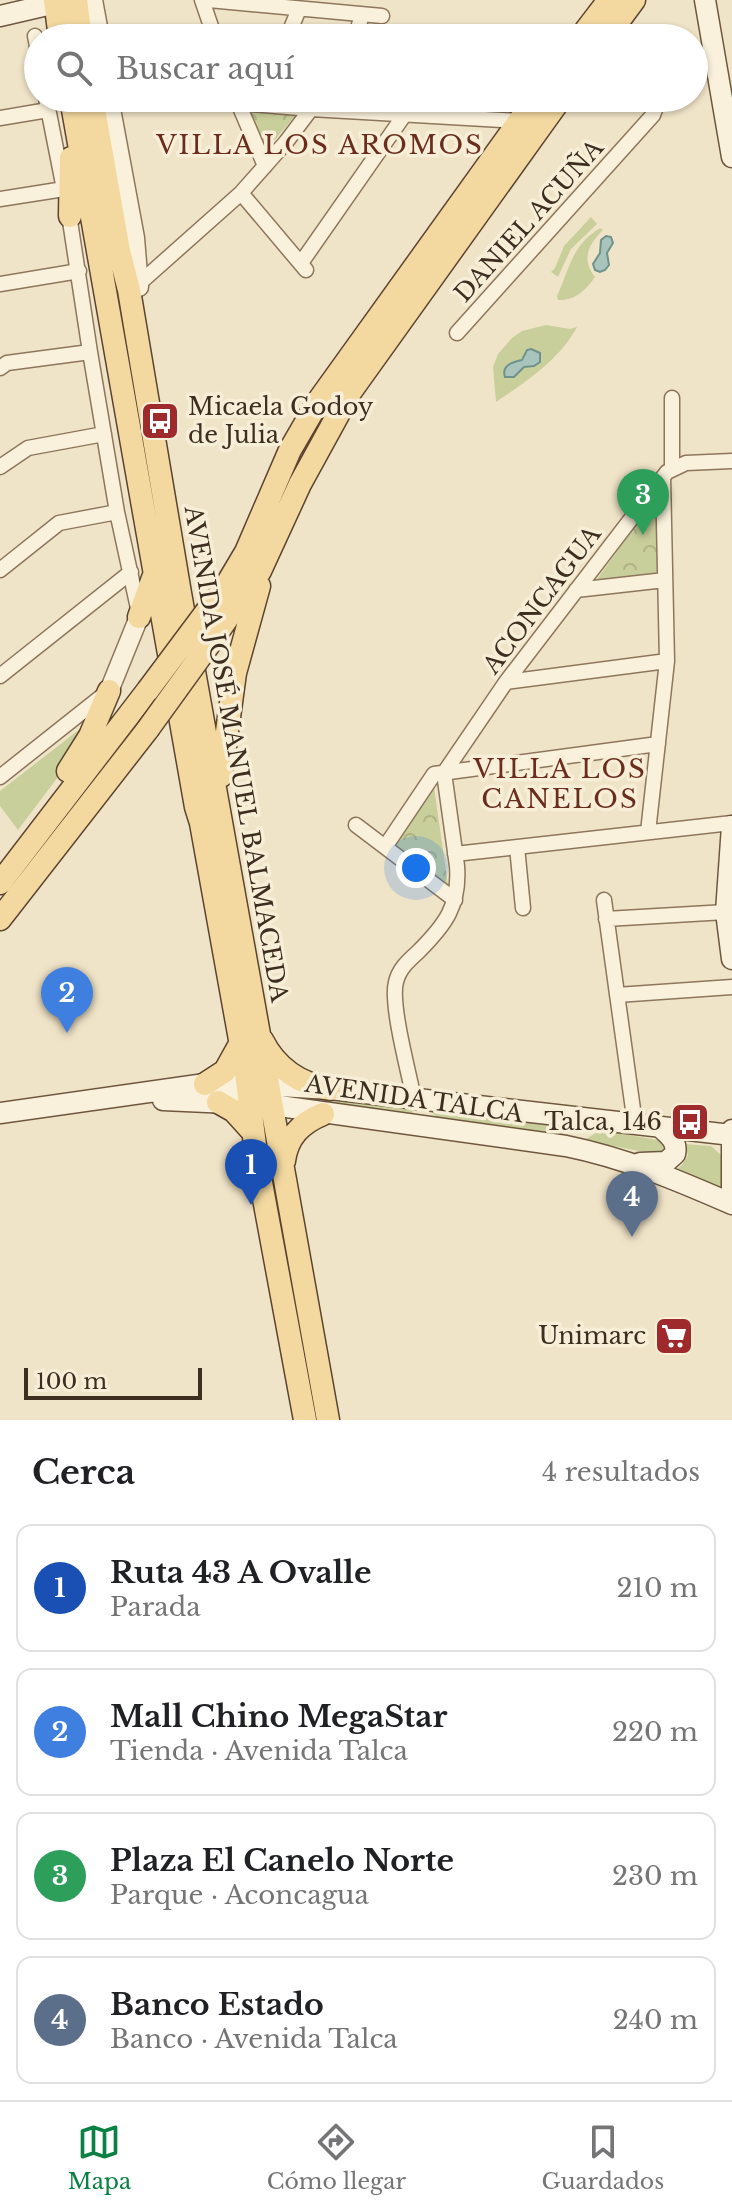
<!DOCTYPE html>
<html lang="es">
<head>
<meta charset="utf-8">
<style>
	:root { --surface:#fff; --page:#f6f6f6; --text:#202124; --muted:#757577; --line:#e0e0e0; --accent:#0b8043 }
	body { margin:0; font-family:"Libre Baskerville",serif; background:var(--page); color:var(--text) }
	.scale { position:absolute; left:24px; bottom:20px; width:178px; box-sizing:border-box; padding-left:8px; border:4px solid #3d2e20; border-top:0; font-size:22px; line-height:28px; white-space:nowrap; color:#3d2e20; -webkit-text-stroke:6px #f7eed8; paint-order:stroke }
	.you { position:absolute; left:416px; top:868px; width:28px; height:28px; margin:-20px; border:6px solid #fff; border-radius:50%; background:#1a73e8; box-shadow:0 0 0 12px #1a73e833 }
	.badge { display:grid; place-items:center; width:52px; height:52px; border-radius:50%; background:var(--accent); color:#fff; font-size:26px; font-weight:700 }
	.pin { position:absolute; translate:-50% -66px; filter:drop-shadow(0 2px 4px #0008) }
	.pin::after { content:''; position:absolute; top:42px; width:28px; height:24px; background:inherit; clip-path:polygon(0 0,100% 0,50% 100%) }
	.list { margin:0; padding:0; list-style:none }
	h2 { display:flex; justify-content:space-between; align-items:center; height:104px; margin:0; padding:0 32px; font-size:34px }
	h2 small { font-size:26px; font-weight:400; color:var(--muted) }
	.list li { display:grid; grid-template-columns:52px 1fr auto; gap:24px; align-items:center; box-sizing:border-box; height:128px; margin:0 16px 16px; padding:0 16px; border:2px solid var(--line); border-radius:16px }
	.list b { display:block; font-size:30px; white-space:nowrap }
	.list p { margin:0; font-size:26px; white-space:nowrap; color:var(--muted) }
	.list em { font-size:26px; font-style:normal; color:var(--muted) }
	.icon { flex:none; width:44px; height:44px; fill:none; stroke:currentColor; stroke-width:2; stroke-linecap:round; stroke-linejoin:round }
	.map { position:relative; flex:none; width:732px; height:1420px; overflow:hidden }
	.search { position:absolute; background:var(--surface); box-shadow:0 2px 6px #0004; left:24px; right:24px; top:24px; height:88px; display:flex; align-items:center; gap:20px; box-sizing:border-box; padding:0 28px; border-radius:44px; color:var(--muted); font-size:30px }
	.sheet { height:680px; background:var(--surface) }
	nav { display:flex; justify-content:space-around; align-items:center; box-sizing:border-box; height:112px; border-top:2px solid var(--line); background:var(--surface); font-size:22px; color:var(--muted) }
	nav a { display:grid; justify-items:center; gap:4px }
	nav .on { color:var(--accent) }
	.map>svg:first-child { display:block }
	.grass { fill:#c9cf9b; fill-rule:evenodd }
	.forest { fill:url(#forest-crowns) }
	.water { fill:#a9c4bc; stroke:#6f938a; stroke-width:2 }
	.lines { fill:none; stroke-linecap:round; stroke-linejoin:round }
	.minor-casing { stroke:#8d765c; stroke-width:17 }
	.tertiary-casing { stroke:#8d765c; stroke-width:21 }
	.secondary-casing { stroke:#6f573f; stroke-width:23 }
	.primary-casing { stroke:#5b4430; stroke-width:25 }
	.minor { stroke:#faf1dc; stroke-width:14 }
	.tertiary { stroke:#faf1dc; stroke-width:18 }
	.secondary { stroke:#faf1dc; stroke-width:20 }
	.primary { stroke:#f3d9a0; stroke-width:22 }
	.primary-bridge-casing { stroke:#5b4430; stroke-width:25; stroke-linecap:butt }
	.primary-bridge { stroke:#f3d9a0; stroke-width:22 }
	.labels { text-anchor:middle; stroke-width:7; stroke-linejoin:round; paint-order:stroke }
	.street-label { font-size:24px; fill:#3d2e20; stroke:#f7eed8 }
	.poi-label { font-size:24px; fill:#3d2e20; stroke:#f7eed8; text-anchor:end }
	.neighbourhood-label { font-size:26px; letter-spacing:2px; fill:#6b2e1e; stroke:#f7eed8 }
</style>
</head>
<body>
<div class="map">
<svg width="732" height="1420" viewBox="0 0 732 1420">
	<defs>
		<pattern id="forest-crowns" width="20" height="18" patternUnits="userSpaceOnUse" patternTransform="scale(2)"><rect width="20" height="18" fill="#c9cf9b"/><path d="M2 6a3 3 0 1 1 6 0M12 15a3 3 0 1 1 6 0" fill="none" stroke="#aeb285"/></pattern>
	</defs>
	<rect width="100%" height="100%" fill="#f0e4c8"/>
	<path class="grass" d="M591,217L597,224L571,249L558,277L551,272L555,268L564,246Z
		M600,228L603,230C588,245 581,259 595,277C586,290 575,301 558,300L557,296C570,268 571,246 600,228Z
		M546,325L570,329L577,327C560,359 526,382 496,402L493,367L498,354L512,338L522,331ZM531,348L540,353V362L535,366L524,367L514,377H505L504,372L506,366L522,359L527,350Z
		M85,725L70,761L18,830L0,806V791Z
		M292,1095L409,1105L415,1116L294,1102Z
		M428,1108L583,1124L560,1134L438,1119Z
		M601,1130L663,1141L669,1150L659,1155L584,1140Z
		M684,1144L711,1146L722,1156L724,1185L715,1189L672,1173L682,1165L688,1155Z"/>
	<path class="forest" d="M248,108L298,112L263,154L245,113Z
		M656,498L658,573L652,578L592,586Z
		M434,787L448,885L396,848V839Z"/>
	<path class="water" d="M606,236L611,237L613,243L607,253L609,265L605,270L600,272L595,270L593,264L600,253L601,240Z
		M531,349L540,353V362L534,366L524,367L514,377H505C501,365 513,362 522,360L527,350Z"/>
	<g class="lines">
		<g class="minor-casing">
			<path id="minor" d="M202,0L215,38
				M209,0L382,16
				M35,36L38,52
				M287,38L299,9
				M355,38L362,15
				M46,98L63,184
				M236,98L265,166
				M238,103L311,109L520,121
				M0,118L48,110
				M241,193L306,270
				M0,199L64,189
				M68,208L90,352L117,512L139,613
				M301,263L405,114
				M0,284L79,271
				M139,287L142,281L241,193L286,142L311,109
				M457,333L653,115L656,107L654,98
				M0,368L7,363L90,352
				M0,467L28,448L104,434
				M672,469V398
				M0,570L59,523L117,512
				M576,590L665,580
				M0,676L131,572
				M506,682L667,661
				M0,777L106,693
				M356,825L455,900
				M648,832L667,661L663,477
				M385,847L434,774L658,744
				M517,847L523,908
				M455,854L732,823
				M604,900L635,1124
				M606,919L726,912
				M617,995L732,987
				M414,1099C409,1073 390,1004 396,982C399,969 408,961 418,952C445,925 460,906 457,866L444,773L506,682L667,472L686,463L732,461"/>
		</g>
		<g class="tertiary-casing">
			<path id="tertiary" d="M93,0L100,38
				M109,98L135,238L139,287
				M109,691L139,617"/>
		</g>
		<g class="secondary-casing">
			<path id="secondary" d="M705,0L732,157
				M0,16L69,0
				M732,826L726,912L732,959
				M163,1100L272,1105L566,1146C625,1158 677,1180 732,1204
				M0,1113L205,1084H246L330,1089L732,1135
				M732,1130V1200
				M640,1163L666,1162L675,1154C678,1142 669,1135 660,1127"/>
		</g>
		<g class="primary-casing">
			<path id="primary" d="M55,0L60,38
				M76,0L81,38
				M580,38L609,0
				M606,38L634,0
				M71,98L196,807L201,823L246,1073L257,1161L305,1420
				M92,98L119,251L129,290L180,593L328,1420
				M70,216L71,158
				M207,611L224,589L246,552L290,450L319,400L536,98
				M139,617L153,578
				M213,639L260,571L300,484L351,391L561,98
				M68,771L90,736L109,691
				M221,776L235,673L259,586
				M0,883L148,690
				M0,919L148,729
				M262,1040C276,1068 300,1084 330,1089
				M205,1084L225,1071L240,1044
				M218,1102L234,1111L253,1132
				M284,1161C287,1137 301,1123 323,1114"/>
		</g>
		<use href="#minor" class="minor"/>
		<use href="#tertiary" class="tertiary"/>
		<use href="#secondary" class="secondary"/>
		<use href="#primary" class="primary"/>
		<g class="primary-bridge-casing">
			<path id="primary-bridge" d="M148,690L207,611
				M148,729L213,639"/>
		</g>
		<use href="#primary-bridge" class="primary-bridge"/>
	</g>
	<defs>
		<g id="bus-square" transform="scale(2)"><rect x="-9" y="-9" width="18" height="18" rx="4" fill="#9e2a2b" stroke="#f7eed8"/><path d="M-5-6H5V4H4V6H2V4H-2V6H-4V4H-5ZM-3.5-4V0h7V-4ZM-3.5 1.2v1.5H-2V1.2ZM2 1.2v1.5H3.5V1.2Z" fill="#fff"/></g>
		<g id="supermarket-square" transform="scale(2)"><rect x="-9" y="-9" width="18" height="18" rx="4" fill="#9e2a2b" stroke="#f7eed8"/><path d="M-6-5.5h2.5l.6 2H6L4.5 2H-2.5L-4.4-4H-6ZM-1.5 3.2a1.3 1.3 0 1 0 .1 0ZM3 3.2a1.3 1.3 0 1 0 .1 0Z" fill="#fff"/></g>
	</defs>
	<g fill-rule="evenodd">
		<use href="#bus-square" x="160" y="421"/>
		<use href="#bus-square" x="690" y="1122"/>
		<use href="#supermarket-square" x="674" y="1336"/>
	</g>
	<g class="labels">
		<g class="street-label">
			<text transform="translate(529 221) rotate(-48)" y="8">DANIEL ACUÑA</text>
			<text transform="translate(542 600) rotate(-53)" y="8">ACONCAGUA</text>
			<text transform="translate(236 754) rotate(80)" y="8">AVENIDA JOSÉ MANUEL BALMACEDA</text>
			<text transform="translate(414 1099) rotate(8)" y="8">AVENIDA TALCA</text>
		</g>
		<g class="poi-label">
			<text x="188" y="415" text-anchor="start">Micaela Godoy<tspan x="188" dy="28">de Julia</tspan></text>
			<text x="662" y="1130">Talca, 146</text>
			<text x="646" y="1344">Unimarc</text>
		</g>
		<g class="neighbourhood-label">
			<text x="320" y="154">VILLA LOS AROMOS</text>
			<text x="560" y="778">VILLA LOS<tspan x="560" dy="30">CANELOS</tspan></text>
		</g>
	</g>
</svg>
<div class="scale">100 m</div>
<div class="you"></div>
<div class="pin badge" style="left:251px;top:1205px;background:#1a4fb4">1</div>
<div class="pin badge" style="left:67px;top:1033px;background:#3f7fe0">2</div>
<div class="pin badge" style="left:643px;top:535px;background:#2e9e5b">3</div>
<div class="pin badge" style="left:632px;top:1237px;background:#5c6f8a">4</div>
<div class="search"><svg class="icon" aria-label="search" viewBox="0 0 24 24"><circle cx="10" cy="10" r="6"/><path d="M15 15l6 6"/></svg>Buscar aquí</div>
</div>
<section class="sheet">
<h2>Cerca<small>4 resultados</small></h2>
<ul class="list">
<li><span class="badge" style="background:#1a4fb4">1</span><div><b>Ruta 43 A Ovalle</b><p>Parada</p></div><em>210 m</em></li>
<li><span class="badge" style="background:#3f7fe0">2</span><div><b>Mall Chino MegaStar</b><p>Tienda · Avenida Talca</p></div><em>220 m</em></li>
<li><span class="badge" style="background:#2e9e5b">3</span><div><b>Plaza El Canelo Norte</b><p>Parque · Aconcagua</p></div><em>230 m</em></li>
<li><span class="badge" style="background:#5c6f8a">4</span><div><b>Banco Estado</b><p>Banco · Avenida Talca</p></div><em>240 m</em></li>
</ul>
</section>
<nav>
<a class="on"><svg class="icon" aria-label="map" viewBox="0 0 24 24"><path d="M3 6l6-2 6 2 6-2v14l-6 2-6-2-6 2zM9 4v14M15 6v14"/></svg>Mapa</a>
<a><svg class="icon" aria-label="directions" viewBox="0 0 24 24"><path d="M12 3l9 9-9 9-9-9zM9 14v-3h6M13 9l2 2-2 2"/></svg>Cómo llegar</a>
<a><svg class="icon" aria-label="saved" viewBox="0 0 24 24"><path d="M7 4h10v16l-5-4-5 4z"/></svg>Guardados</a>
</nav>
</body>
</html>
